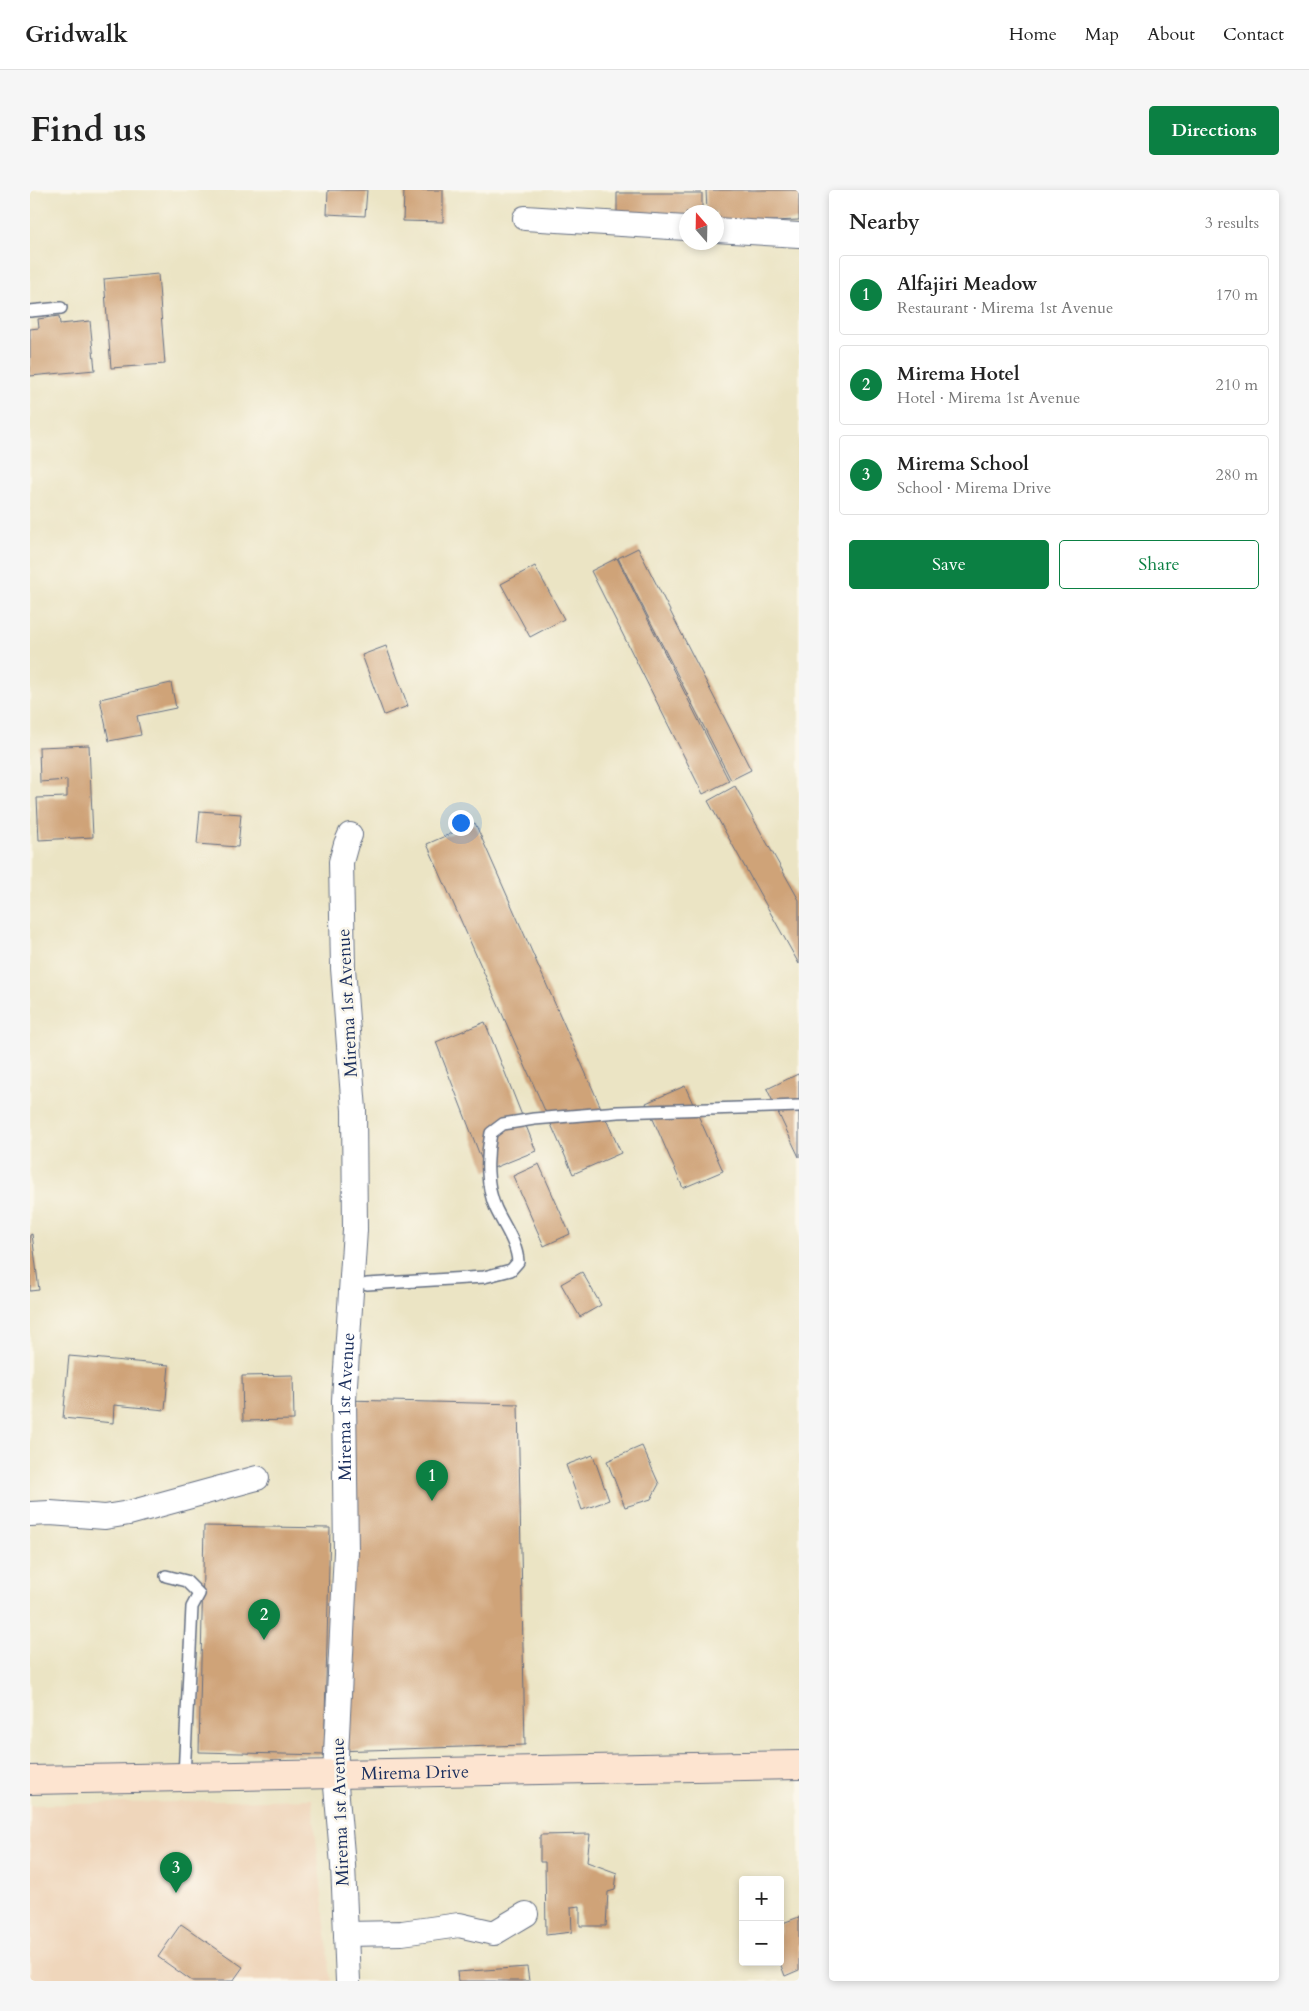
<!DOCTYPE html>
<html lang="en">
<head>
<meta charset="utf-8">
<style>
	:root { --surface:#fff; --page:#f6f6f6; --text:#222; --muted:#767676; --line:#e0e0e0; --accent:#0b8043 }
	body { margin:0; font-family:Cardo,serif; background:var(--page); color:var(--text) }
	.controls { position:absolute; right:15px; bottom:15px; display:grid; overflow:hidden; border-radius:5px; box-shadow:0 2px 8px #0003 }
	.controls button { width:45px; height:45px; display:grid; place-items:center; padding:0; border:0; border-bottom:1px solid var(--line); background:var(--surface); color:var(--text); font:25px sans-serif }
	.compass { position:absolute; left:649px; top:15px; width:45px; height:45px; border-radius:50%; background:var(--surface); box-shadow:0 2px 8px #0003; rotate:340deg }
	.you { position:absolute; left:430px; top:632px; width:18px; height:18px; margin:-12px; border:4px solid #fff; border-radius:50%; background:#1a73e8; box-shadow:0 0 0 8px #1a73e833 }
	.badge { display:grid; place-items:center; width:32px; height:32px; border-radius:50%; background:var(--accent); color:#fff; font-size:16px; font-weight:700 }
	.pin { position:absolute; translate:-50% -41px; filter:drop-shadow(0 1px 2px #0008) }
	.pin::after { content:''; position:absolute; top:26px; width:18px; height:15px; background:inherit; clip-path:polygon(0 0,100% 0,50% 100%) }
	.list { margin:0; padding:0; list-style:none }
	h2 { display:flex; justify-content:space-between; align-items:center; height:65px; margin:0; padding:0 20px; font-size:21px }
	h2 small { font-size:16px; font-weight:400; color:var(--muted) }
	.list li { display:grid; grid-template-columns:32px 1fr auto; gap:15px; align-items:center; box-sizing:border-box; height:80px; margin:0 10px 10px; padding:0 10px; border:1px solid var(--line); border-radius:5px }
	.list b { display:block; font-size:19px; white-space:nowrap }
	.list p { margin:0; font-size:16px; white-space:nowrap; color:var(--muted) }
	.list em { font-size:16px; font-style:normal; color:var(--muted) }
	.actions { display:flex; gap:10px; padding:15px 20px }
	.actions a { flex:1; padding:11px 0; border:1px solid var(--accent); border-radius:5px; text-align:center; font-size:18px; color:var(--accent) }
	.actions .main { background:var(--accent); color:#fff }
	.map { position:relative; flex:none; width:769px; height:1791px; overflow:hidden; border-radius:5px }
	header { display:flex; align-items:center; gap:30px; box-sizing:border-box; height:70px; padding:0 25px; background:var(--surface); border-bottom:1px solid var(--line) }
	header strong { font-size:24px }
	nav { display:flex; gap:28px; margin-inline-start:auto; font-size:18px }
	.intro { display:flex; align-items:center; justify-content:space-between; box-sizing:border-box; height:120px; padding:0 30px }
	h1 { margin:0; font-size:35px }
	.button { padding:12px 22px; border-radius:5px; background:var(--accent); color:#fff; font-size:18px; font-weight:700 }
	main { display:flex; gap:30px; padding:0 30px }
	aside { flex:1; background:var(--surface); border-radius:5px; box-shadow:0 2px 8px #0003 }
	.map>svg:first-child { display:block }
	.built { fill:#efd6bb }
	.building { fill:#cfa378 }
	.lines { fill:none; stroke-linecap:round; stroke-linejoin:round }
	.lane-casing { stroke:#646e82; stroke-width:14 }
	.street-casing { stroke:#646e82; stroke-width:26 }
	.secondary-casing { stroke:#646e82; stroke-width:30 }
	.lane { stroke:#fff; stroke-width:11 }
	.street { stroke:#fff; stroke-width:24 }
	.secondary { stroke:#fde4d0; stroke-width:28 }
	.labels { text-anchor:middle; stroke-width:5; stroke-linejoin:round; paint-order:stroke }
	.street-label { font-size:18px; fill:#1b2f5e; stroke:#fbf7ec }
</style>
</head>
<body>
<header>
<strong>Gridwalk</strong>
<nav><a>Home</a><a>Map</a><a>About</a><a>Contact</a></nav>
</header>
<div class="intro"><h1>Find us</h1><a class="button">Directions</a></div>
<main>
<div class="map">
<svg width="769" height="1791" viewBox="0 0 769 1791">
	<rect width="100%" height="100%" fill="#fbf7ec"/>
	<filter id="ink" filterUnits="userSpaceOnUse"><feTurbulence type="fractalNoise" baseFrequency=".02" numOctaves="2"/><feDisplacementMap in="SourceGraphic" scale="10" xChannelSelector="R" yChannelSelector="G"/><feConvolveMatrix kernelMatrix="1 2 1 2 8 2 1 2 1" color-interpolation-filters="sRGB"/></filter>
	<filter id="wash" filterUnits="userSpaceOnUse"><feTurbulence type="fractalNoise" baseFrequency=".0096" numOctaves="4" result="noise"/><feDisplacementMap in="SourceGraphic" scale="20" xChannelSelector="R" yChannelSelector="G"/><feGaussianBlur stdDeviation="1.12" result="paint"/><feColorMatrix in="noise" values="0 0 0 0 0 0 0 0 0 0 0 0 0 0 0 0 0 1.4 0 .05"/><feComposite in="paint" operator="in"/></filter>
	<g filter="url(#wash)">
		<rect width="100%" height="100%" fill="#ebe4c4"/>
		<path class="built" d="M282,1609L301,1791H0V1615Z"/>
		<g id="blocks">
			<path class="building" d="M298,0H337L335,26L297,24Z
				M374,0H413V32L373,31Z
				M676,0H769V30L686,33V22H677Z
				M587,3H672V22H656V30H587Z
				M128,84L135,174L81,178L74,89Z
				M29,126L30,134L60,131L65,180L0,186V139L9,138L8,129Z
				M608,358L721,580L701,590L588,368Z
				M587,368L699,591L673,604L561,381Z
				M505,376L534,429L500,447L471,394Z
				M356,456L378,516L354,525L332,465Z
				M141,493L146,518L107,526L111,545L79,551L70,509Z
				M59,555L63,647L9,650L7,608L37,607V590L10,592L9,557Z
				M705,596L769,710V774L678,611Z
				M170,621L211,624L208,657L167,654Z
				M445,633L591,963L543,984L397,654Z
				M455,832L506,961L456,981L406,852Z
				M768,884L769,886V967L737,899Z
				M655,896L693,981L653,998L616,913Z
				M509,974L540,1044L514,1056L483,986Z
				M2,1044L9,1100L0,1101V1045Z
				M552,1082L571,1115L550,1127L531,1094Z
				M39,1166L139,1175L135,1220L84,1215L83,1233L33,1228Z
				M263,1185L264,1230L213,1231L212,1186Z
				M314,1210L488,1214L495,1555L306,1561Z
				M612,1256L629,1294L621,1309L595,1317L577,1271Z
				M563,1265L579,1310L552,1320L536,1275Z
				M174,1336L300,1338L294,1565L169,1562Z
				M560,1644L557,1672L587,1683L585,1700L578,1702L576,1736H550V1716L541,1717L542,1742L516,1745L515,1672H510V1645Z
				M769,1727V1780L755,1786L750,1773V1734Z
				M151,1734L213,1777L203,1791H162L128,1767Z
				M497,1777L499,1791H428L427,1782Z"/>
		</g>
	</g>
	<g filter="url(#ink)">
		<use href="#blocks" fill-opacity="0" stroke="#646e82" stroke-width="1"/>
		<g class="lines">
			<g class="lane-casing">
				<path id="lane" d="M0,121L31,118
					M337,1094L454,1087L481,1080L488,1072C487,1053 474,1036 466,1019C456,997 456,967 461,943L473,934L504,929L588,922L769,916
					M136,1386L156,1391L169,1404L162,1417L154,1587"/>
			</g>
			<g class="street-casing">
				<g id="street">
					<path d="M495,28L656,38"/>
					<path d="M686,40L769,45"/>
					<path d="M0,1324L20,1323L75,1327L99,1323L227,1288"/>
					<path d="M316,1744L372,1743L429,1735L464,1743L496,1724"/>
					<path id="s1" d="M318,1791L313,1675L305,1585L316,1362L314,1210L325,1040L324,920L313,778L311,672L316,654L320,645"/>
				</g>
			</g>
			<g class="secondary-casing">
				<g id="secondary">
					<path id="s2" d="M0,1590L769,1575"/>
				</g>
			</g>
			<use href="#lane" class="lane"/>
			<use href="#street" class="street"/>
			<use href="#secondary" class="secondary"/>
		</g>
	</g>
	<g class="labels">
		<g class="street-label">
			<text transform="translate(317 813) rotate(-93)" y="6">Mirema 1st Avenue</text>
			<text dy="6" stroke="none"><textPath href="#s1" startOffset="575">Mirema 1st Avenue</textPath></text>
			<text dy="6" stroke="none"><textPath href="#s2" startOffset="385">Mirema Drive</textPath></text>
			<text transform="translate(310 1622) rotate(-92)" y="6">Mirema 1st Avenue</text>
		</g>
	</g>
</svg>
<div class="controls">
<button>+</button>
<button>−</button>
</div>
<svg class="compass" viewBox="-18 -18 36 36"><path d="M0-13l5 13h-10z" fill="#e53935"/><path d="M0 13l5-13h-10z" fill="#767676"/></svg>
<div class="you"></div>
<div class="pin badge" style="left:402px;top:1311px">1</div>
<div class="pin badge" style="left:234px;top:1450px">2</div>
<div class="pin badge" style="left:146px;top:1703px">3</div>
</div>
<aside>
<h2>Nearby<small>3 results</small></h2>
<ul class="list">
<li><span class="badge">1</span><div><b>Alfajiri Meadow</b><p>Restaurant · Mirema 1st Avenue</p></div><em>170 m</em></li>
<li><span class="badge">2</span><div><b>Mirema Hotel</b><p>Hotel · Mirema 1st Avenue</p></div><em>210 m</em></li>
<li><span class="badge">3</span><div><b>Mirema School</b><p>School · Mirema Drive</p></div><em>280 m</em></li>
</ul>
<div class="actions"><a class="main">Save</a><a>Share</a></div>
</aside>
</main>
</body>
</html>
